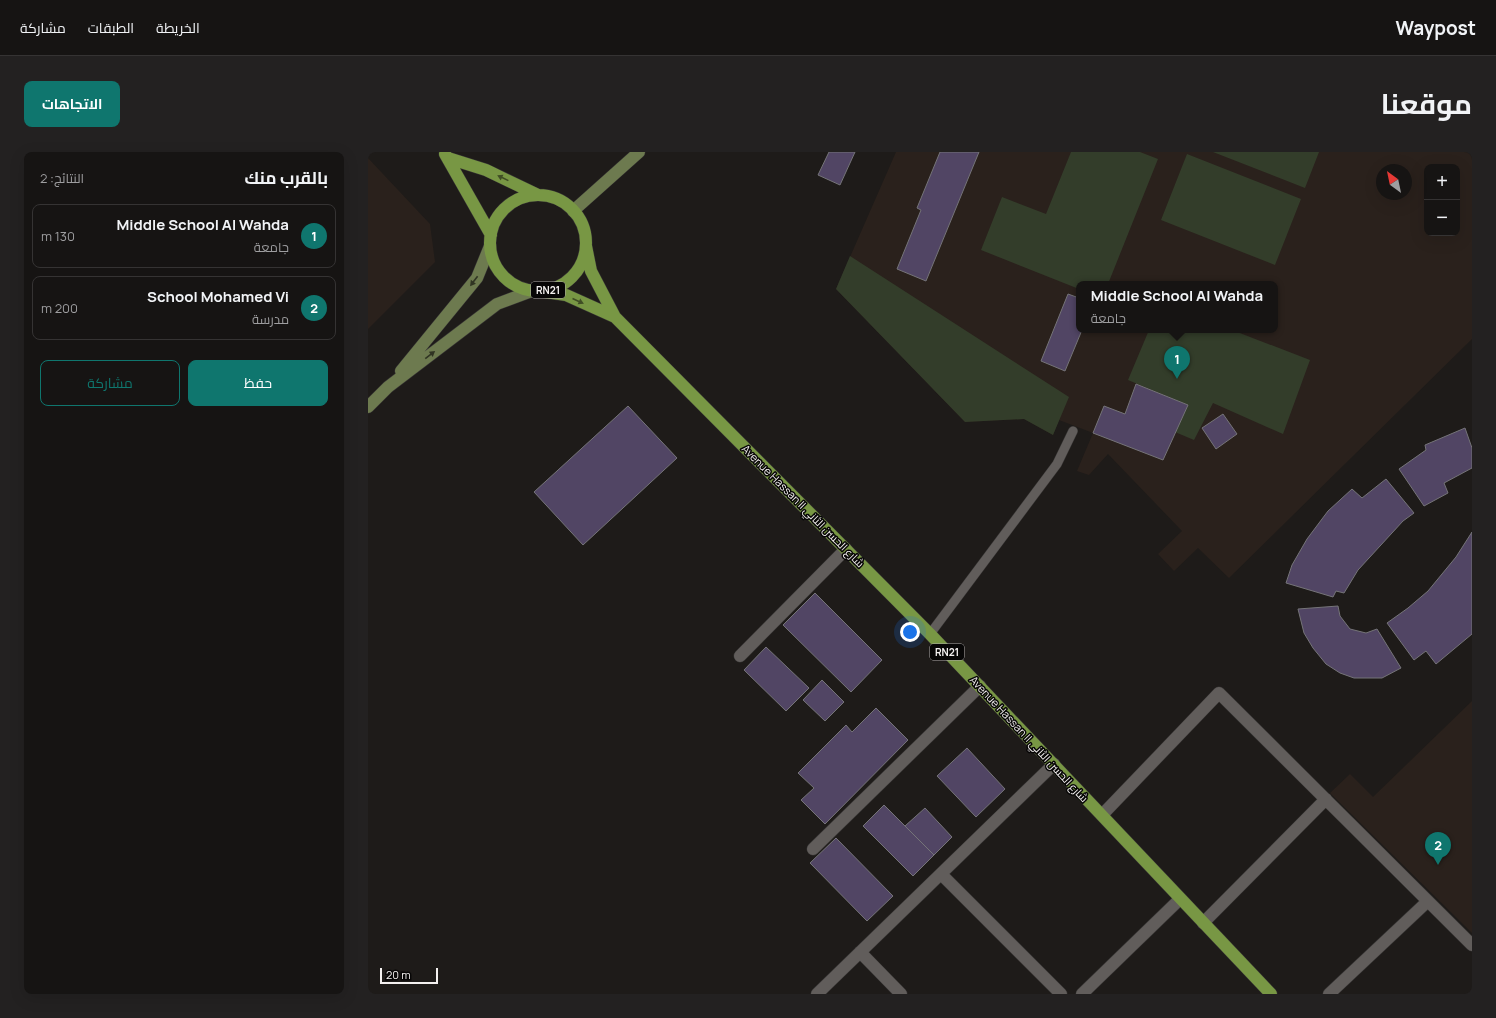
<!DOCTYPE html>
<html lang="ar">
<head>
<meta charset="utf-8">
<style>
	:root { --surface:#161413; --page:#232121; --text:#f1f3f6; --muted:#9e9ea0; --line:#353333; --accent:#0f766e }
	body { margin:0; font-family:Manrope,Cairo,sans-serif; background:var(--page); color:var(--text); direction:rtl }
	.controls { position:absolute; right:12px; top:12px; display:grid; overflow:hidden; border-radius:8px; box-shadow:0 4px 16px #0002 }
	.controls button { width:36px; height:36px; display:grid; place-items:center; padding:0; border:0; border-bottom:1px solid var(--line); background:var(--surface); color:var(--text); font:20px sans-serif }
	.compass { position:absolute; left:1008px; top:12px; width:36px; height:36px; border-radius:50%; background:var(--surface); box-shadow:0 4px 16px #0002; rotate:327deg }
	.scale { position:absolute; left:12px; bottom:10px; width:58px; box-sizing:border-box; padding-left:4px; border:2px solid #f4f1f0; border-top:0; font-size:11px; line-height:14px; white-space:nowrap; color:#f4f1f0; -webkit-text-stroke:3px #070606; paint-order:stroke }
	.you { position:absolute; left:542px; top:480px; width:14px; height:14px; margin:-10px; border:3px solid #fff; border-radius:50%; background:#1a73e8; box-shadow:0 0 0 6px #1a73e833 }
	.badge { display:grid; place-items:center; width:26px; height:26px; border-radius:50%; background:var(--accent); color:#fff; font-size:13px; font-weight:700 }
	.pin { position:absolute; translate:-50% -33px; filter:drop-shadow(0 1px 2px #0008) }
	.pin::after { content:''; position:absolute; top:21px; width:14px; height:12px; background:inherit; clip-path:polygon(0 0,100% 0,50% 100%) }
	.popup { position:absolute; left:708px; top:129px; width:202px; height:52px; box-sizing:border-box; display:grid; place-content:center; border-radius:8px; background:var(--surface); filter:drop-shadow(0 1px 3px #0005); font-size:13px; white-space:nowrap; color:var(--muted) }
	.popup b { font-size:15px; color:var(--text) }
	.popup::after { content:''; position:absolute; left:50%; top:100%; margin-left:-8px; border:8px solid transparent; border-top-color:var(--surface) }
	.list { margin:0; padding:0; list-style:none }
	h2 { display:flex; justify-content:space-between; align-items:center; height:52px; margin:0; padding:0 16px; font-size:17px }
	h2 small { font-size:13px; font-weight:400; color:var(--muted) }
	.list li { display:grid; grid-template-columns:26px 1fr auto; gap:12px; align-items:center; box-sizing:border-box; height:64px; margin:0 8px 8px; padding:0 8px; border:1px solid var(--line); border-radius:8px }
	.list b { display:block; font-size:15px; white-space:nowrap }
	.list p { margin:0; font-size:13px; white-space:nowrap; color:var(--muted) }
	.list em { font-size:13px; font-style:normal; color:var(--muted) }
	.actions { display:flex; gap:8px; padding:12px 16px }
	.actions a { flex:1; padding:9px 0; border:1px solid var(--accent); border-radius:8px; text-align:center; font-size:14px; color:var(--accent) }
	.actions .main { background:var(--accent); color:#fff }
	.map { position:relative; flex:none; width:1104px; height:842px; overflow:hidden; direction:ltr; border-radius:8px }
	header { display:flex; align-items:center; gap:24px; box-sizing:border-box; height:56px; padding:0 20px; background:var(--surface); border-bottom:1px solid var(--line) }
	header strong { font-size:19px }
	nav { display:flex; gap:22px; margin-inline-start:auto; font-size:14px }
	.intro { display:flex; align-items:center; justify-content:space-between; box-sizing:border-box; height:96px; padding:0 24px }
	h1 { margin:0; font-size:28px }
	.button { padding:10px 18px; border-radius:8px; background:var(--accent); color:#fff; font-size:14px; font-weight:700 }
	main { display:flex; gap:24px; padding:0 24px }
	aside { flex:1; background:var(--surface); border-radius:8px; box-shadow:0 4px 16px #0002 }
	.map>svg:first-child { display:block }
	.built { fill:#2a211c; fill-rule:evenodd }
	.green { fill:#333d2a }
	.building { fill:#514564; stroke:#757478 }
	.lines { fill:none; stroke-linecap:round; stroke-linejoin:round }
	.lane-casing { stroke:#373534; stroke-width:10 }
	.street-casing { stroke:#373534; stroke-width:13 }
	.secondary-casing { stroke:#373534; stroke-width:13 }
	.primary-casing { stroke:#373534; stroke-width:13 }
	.lane { stroke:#615d5b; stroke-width:9 }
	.street { stroke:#615d5b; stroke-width:12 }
	.secondary { stroke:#6d7a4f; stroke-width:12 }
	.primary { stroke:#789744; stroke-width:12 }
	.oneway { fill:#404e25 }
	.oneway2 { fill:#303423 }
	.labels { text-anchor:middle; stroke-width:3; stroke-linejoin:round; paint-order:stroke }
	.shield { fill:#070606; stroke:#adaaaa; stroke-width:1 }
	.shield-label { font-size:10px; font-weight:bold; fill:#f4f1f0 }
	.street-label { font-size:11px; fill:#f4f1f0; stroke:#070606 }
</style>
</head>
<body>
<header>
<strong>Waypost</strong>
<nav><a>الخريطة</a><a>الطبقات</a><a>مشاركة</a></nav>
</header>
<div class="intro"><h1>موقعنا</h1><a class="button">الاتجاهات</a></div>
<main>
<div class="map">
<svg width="1104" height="842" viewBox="0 0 1104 842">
	<rect width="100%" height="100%" fill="#1e1b19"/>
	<path class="built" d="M528,0H1104V187L861,426L830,396L806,419L790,402L814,379L740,302L721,323L709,319L725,281L691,268L685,283L656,267L597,270L468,137ZM1059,15H1089V81H1059ZM1014,18H1038V42H1014ZM711,132H907V178H711Z
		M0,6L62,72L67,110L0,177Z
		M1104,549V781L962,641L982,622L1005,645Z"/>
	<path class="green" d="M703,0H772L790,7L740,132H711V137L613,98L634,45L678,62Z
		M845,0H951L937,36Z
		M819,2L933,47L907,113L793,68Z
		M482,104L701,245L685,283L656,267L597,270L468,137Z
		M781,178H864L942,208L915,282L845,251L826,288L807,280L820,253L760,228Z"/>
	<path class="building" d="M461,0H487L472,33L450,23Z
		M572,0H611L558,129L529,117L553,58L549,56Z
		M700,142L711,146V178H714L697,219L673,209Z
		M768,232L820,253L795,308L725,281L736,254L757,262Z
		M260,254L309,306L215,393L166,340Z
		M855,262L869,282L848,297L834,276Z
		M1097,276L1104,296V316L1076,331L1080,341L1056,354L1031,317L1058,298L1057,293Z
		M1018,327L1046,361L1035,369L990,418L976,441L968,439L965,445L918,431L924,413L939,387L960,359L984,337L994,346Z
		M1104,380V482L1068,512L1058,499L1046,508L1019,471L1040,456L1060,439L1088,405Z
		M447,441L514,508L483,540L415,473Z
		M970,454L972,464L982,477L998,481L1009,477L1033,516L1014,526H986L972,521L958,512L945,496L936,481L930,457Z
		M398,495L441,536L418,559L376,518Z
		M454,528L476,550L457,569L435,548Z
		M508,556L540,588L457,672L433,648L446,636L430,621L478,573L484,580Z
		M599,596L637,637L608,665L569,624Z
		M516,653L566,703L545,724L495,674Z
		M557,656L584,685L566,703L537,674Z
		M468,686L525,744L499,769L442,711Z"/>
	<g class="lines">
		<g class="lane-casing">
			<path id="lane" d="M562,482L689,312L705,279"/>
		</g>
		<g class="street-casing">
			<path id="street" d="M372,504L478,397
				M734,663L851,541L1104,793
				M445,697L612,534
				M573,722L693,842
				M835,771L958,647
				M492,800L533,842
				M449,842L686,612
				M714,842L812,747
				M961,842L1060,749"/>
		</g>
		<g class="secondary-casing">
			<path id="secondary" d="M205,59L271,0
				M33,219L109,126L122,94
				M0,255L20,235L129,152L164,139"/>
		</g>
		<g class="primary-casing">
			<path id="primary" d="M77,2L123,83
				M80,6L118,18L170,43
				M122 91a48 48 0 1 1 96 0a48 48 0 1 1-96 0Z
				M218,94L223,119L247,165L562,482L903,842
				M177,140L198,143L247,165"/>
		</g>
		<use href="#lane" class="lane"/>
		<use href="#street" class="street"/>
		<use href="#secondary" class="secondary"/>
		<use href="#primary" class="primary"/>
	</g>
	<defs><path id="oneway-solid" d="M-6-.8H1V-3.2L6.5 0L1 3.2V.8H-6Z"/></defs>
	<g class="oneway">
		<use href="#oneway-solid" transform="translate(135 26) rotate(-154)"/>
		<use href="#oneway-solid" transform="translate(210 149) rotate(24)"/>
	</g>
	<g class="oneway2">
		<use href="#oneway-solid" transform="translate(106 129) rotate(127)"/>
		<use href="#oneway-solid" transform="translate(62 203) rotate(-38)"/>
	</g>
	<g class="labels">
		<g class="shield">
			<rect x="163" y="130" width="34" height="16" rx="3"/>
			<rect x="562" y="492" width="34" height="16" rx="3"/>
		</g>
		<g class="shield-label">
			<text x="180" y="142">RN21</text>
			<text x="579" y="504">RN21</text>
		</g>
		<g class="street-label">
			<text transform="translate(435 354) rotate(45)" y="4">Avenue Hassan II شارع الحسن الثاني</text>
			<text transform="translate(661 587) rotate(47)" y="4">Avenue Hassan II شارع الحسن الثاني</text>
		</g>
	</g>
</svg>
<div class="controls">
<button>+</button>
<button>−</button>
</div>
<svg class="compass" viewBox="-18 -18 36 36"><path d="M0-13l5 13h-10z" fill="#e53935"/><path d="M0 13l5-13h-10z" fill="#9e9ea0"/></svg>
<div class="scale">20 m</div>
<div class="you"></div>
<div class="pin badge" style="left:809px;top:227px">1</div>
<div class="popup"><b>Middle School Al Wahda</b>جامعة</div>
<div class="pin badge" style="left:1070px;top:713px">2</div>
</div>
<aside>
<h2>بالقرب منك<small>النتائج: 2</small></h2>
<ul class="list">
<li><span class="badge">1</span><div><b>Middle School Al Wahda</b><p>جامعة</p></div><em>130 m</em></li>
<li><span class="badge">2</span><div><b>School Mohamed Vi</b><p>مدرسة</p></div><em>200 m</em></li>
</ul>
<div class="actions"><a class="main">حفظ</a><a>مشاركة</a></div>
</aside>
</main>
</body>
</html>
